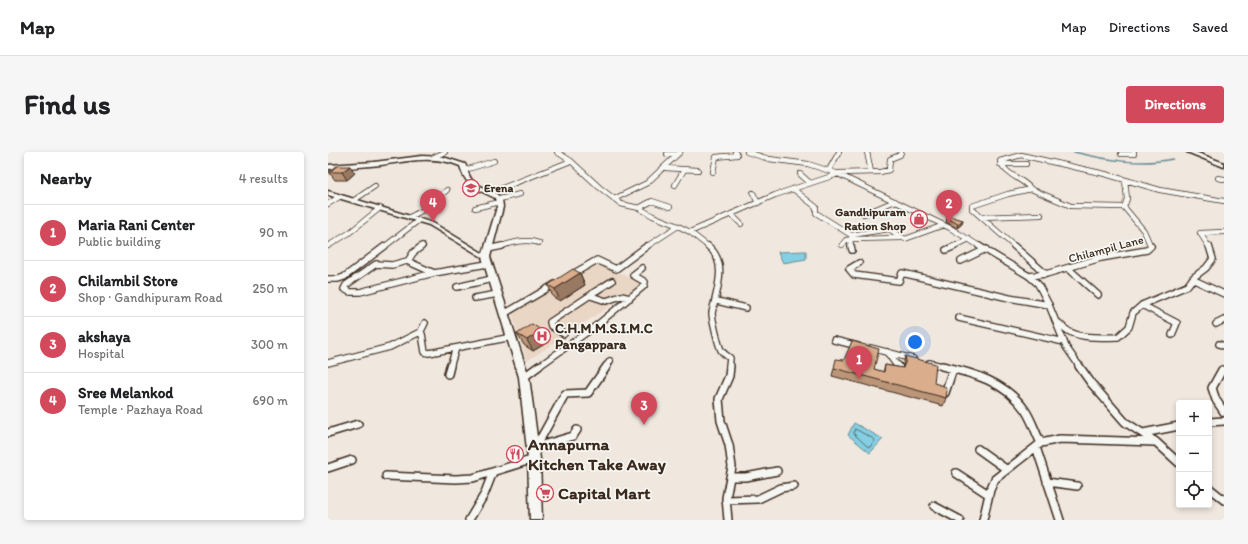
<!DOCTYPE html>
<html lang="en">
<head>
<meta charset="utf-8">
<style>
	:root { --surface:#fff; --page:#f6f6f6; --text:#202124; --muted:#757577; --line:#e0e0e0; --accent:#d1495b }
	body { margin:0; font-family:Itim,sans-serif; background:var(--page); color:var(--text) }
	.controls { position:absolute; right:12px; bottom:12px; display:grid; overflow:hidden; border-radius:4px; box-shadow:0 2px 6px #0003 }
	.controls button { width:36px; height:36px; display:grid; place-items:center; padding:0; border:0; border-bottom:1px solid var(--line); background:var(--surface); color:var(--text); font:20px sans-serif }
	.you { position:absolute; left:587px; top:190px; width:14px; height:14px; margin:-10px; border:3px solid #fff; border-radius:50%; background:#1a73e8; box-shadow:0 0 0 6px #1a73e833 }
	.badge { display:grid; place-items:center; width:26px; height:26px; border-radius:50%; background:var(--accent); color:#fff; font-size:13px; font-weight:700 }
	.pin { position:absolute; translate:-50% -33px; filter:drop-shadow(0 1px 2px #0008) }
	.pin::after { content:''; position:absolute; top:21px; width:14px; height:12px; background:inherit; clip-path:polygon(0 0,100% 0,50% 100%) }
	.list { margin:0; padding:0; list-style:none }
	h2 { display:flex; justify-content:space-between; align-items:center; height:52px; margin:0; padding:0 16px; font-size:17px }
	h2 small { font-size:13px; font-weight:400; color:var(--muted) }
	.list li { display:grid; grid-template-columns:26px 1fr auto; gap:12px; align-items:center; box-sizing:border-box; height:56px; padding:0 16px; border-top:1px solid var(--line) }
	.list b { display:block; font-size:15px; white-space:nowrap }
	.list p { margin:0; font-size:13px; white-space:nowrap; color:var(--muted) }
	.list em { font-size:13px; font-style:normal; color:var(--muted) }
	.icon { flex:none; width:22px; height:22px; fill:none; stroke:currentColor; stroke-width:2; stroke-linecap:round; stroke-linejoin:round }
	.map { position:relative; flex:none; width:896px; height:368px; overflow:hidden; border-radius:4px }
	header { display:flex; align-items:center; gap:24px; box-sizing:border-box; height:56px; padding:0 20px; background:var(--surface); border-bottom:1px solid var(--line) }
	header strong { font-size:19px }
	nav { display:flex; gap:22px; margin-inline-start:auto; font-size:14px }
	.intro { display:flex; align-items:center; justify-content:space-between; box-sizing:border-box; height:96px; padding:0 24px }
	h1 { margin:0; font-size:28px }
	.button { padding:10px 18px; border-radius:4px; background:var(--accent); color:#fff; font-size:14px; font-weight:700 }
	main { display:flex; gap:24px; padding:0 24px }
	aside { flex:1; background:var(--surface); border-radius:4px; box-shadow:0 2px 6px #0003 }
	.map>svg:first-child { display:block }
	.built { fill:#e9d6c5 }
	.water { fill:#84cfe4; stroke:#678d95 }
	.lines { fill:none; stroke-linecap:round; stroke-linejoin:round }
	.shore { stroke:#586c6d; stroke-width:1 }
	.stream { stroke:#678d95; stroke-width:1.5 }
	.street-far2-casing { stroke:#3b2a1e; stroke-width:6 }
	.street-far1-casing { stroke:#3b2a1e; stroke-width:8 }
	.street-casing { stroke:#3b2a1e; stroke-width:10 }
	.secondary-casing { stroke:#3b2a1e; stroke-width:3 }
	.primary-casing { stroke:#3b2a1e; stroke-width:3 }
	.street-far2 { stroke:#f6f6f2; stroke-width:4.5 }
	.street-far1 { stroke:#f6f6f2; stroke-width:5.5 }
	.street { stroke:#f6f6f2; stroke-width:7 }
	.secondary { fill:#f6f6f2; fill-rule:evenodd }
	.primary { fill:#f6f6f2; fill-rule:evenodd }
	.wall { fill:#bb9578; stroke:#3b2a1e }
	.shaded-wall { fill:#997962; stroke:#3b2a1e }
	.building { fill:#daad8c; stroke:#3b2a1e }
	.labels { text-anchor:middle; stroke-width:3.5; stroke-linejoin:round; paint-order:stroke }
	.far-poi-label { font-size:12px; font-weight:bold; fill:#3b2a1e; stroke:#f6f6f2; text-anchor:start }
	.far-street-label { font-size:12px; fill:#3b2a1e; stroke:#f6f6f2 }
	.poi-label { font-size:14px; font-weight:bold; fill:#3b2a1e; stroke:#f6f6f2; text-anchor:start }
	.near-poi-label { font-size:17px; font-weight:bold; fill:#3b2a1e; stroke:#f6f6f2; text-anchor:start }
</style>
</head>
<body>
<header>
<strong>Map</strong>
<nav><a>Map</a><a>Directions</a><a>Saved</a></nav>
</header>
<div class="intro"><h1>Find us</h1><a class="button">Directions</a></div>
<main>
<aside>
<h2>Nearby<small>4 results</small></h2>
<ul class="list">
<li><span class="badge">1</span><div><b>Maria Rani Center</b><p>Public building</p></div><em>90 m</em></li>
<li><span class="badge">2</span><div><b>Chilambil Store</b><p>Shop · Gandhipuram Road</p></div><em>250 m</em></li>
<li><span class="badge">3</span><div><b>akshaya</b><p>Hospital</p></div><em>300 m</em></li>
<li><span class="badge">4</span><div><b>Sree Melankod</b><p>Temple · Pazhaya Road</p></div><em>690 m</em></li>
</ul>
</aside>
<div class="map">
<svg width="896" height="368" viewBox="0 0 896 368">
	<rect width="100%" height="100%" fill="#f0e7de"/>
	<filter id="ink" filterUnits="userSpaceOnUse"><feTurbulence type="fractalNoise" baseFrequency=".025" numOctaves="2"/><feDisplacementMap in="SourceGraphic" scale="8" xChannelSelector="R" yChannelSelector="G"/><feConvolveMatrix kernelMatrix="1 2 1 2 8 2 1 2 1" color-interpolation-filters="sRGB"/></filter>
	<g filter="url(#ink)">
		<path class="built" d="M268,109L315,132L199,209L183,159Z"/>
		<path class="water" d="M478,99V107L455,111L450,100Z
			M526,271L555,287L542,301L520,283Z"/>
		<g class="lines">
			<path class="shore" d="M527,277L546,287L547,289L542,295H540L526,282Z"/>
			<path class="stream" d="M746,0C779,8 811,14 845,7"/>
			<g class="street-far2-casing">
				<path id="street-far2" d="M229,0L243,9L271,35L293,52L311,56L325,64L350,74L362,80L381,95
					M419,0L441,7L480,12L508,21L622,76L653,95
					M539,0L543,20
					M339,2H350
					M793,2H806V0
					M106,5L117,0
					M672,12H698
					M337,16L370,18
					M137,18L166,9
					M501,18L511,0
					M385,20L388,5L409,3L407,0
					M510,21L552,20L561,18L562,7L572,3L573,0
					M472,22L482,31
					M890,26L896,27
					M347,33L356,18
					M465,37L488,55V61L523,83L561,77L577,87L616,73
					M703,37C694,26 677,23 672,9L693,3L777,22L832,38L896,49
					M164,40L243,9
					M425,41L430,51
					M172,47L192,42
					M286,47L319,31L352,0
					M25,49L47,34
					M0,52L11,45
					M796,55L799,47L797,28
					M147,56L172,50
					M311,56L324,49L342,55
					M403,62L413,72
					M536,62L567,49
					M82,65L97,57L119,38
					M653,65L713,63
					M362,80L447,43L510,22
					M522,87L523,95
					M514,93L518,88L525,87L574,86
					M0,94L21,81L52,56
					M56,95L91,68
					M170,95C183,91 198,86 211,91
					M318,95L350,74
					M625,95L641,87
					M687,95L644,57V54L680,42L703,37L743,54L796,55L816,79L823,95
					M881,95L872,81L896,80"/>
			</g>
			<g class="street-far1-casing">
				<path id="street-far1" d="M380,94C401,111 388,140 384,161C384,166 390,192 393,198C395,201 399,204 402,206L401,215
					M523,94L524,98
					M651,94L701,124L710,132L721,153L738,195L752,215
					M686,94L718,122
					M160,97L174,94
					M618,98L627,94
					M79,109L106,121L32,140H22L16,137L18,133L48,112L64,113Z
					M80,109L85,101L94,94
					M633,109L658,97
					M531,111L521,117L526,123L571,129L574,121L681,146L721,153
					M741,117L770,143
					M106,121L159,112
					M718,122L773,106L819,98L823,94
					M243,123L269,108L288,117L319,94
					M701,124L718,122
					M0,127H10L16,125L57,94
					M864,127L896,142
					M284,129L265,141L263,144L278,149L293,144L302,146
					M129,135L164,127
					M147,146L170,142
					M389,149L418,156
					M814,153L849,171L844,183
					M176,162L227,132
					M631,166L736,190
					M727,168C732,171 736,177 742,180C757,187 774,185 790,185L801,175L805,161L814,153L859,134L866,125L878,116L885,107L881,94
					M888,172L896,168
					M92,181L97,171
					M236,182L223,174L222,170L264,142
					M506,188L530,194
					M891,192L896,194
					M543,196L585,207
					M559,200L570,215
					M0,211L62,195L90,181L94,182L97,200L101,201L184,185
					M601,211L618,215
					M122,215L128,196
					M210,215L269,173L316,134L317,130L305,123L314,116
					M278,215L282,209"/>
			</g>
			<g class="street-casing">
				<path id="street" d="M614,214C645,221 678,230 697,258C704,268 707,280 713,291
					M751,214L763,231L797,270L828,290L851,311
					M894,218L884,236L888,248L896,260
					M568,219L571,216L570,214
					M120,222L122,214
					M196,225L211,214
					M617,241L625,217
					M881,270L896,269
					M0,281L30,272
					M815,281L851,274
					M205,295L214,284L237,242L260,241L279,214
					M708,295L732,368
					M204,296L245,284L249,278
					M650,297L678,317
					M0,316L24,308
					M628,321L660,342
					M58,324L128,327L145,326L206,307
					M402,325H418L449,319
					M719,330L749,334
					M881,336L896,348
					M398,348L430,347L453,336L466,334
					M606,354L632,368
					M141,368L156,343L165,320
					M400,368L398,346L404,315L401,293L393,269L391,247L401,224L402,214
					M655,368L662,338L667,327L713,291L732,287L827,290"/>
			</g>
			<g class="secondary-casing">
				<path id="secondary" d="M859,0H867L896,11V15Z
					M0,39L105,71L161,105L160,106H156L101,73L0,43Z"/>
			</g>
			<g class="primary-casing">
				<path id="primary" d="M94,4L115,5L137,12C140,17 140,25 145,29C156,39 175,38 175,55L162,105L201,225L212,307L214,368H202L200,307L191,225L154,105L169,55L167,46C148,36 139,37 132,14C106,3 80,9 53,13C35,15 18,16 0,17V13L46,10Z"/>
			</g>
			<use href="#street-far2" class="street-far2"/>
			<use href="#street-far1" class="street-far1"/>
			<use href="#street" class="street"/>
			<use href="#secondary" class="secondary"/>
			<use href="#primary" class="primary"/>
		</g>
		<path class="wall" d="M9,14L27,21L19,28H7L1,20Z
			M586,61L594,67L590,69L586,65Z
			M619,66L635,68L634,72L629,76L618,70Z
			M252,121L257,133L232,149L225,145L220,133Z
			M189,182L220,190L205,199L196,193Z
			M577,204L606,231L618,246L615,254L504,224L506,216L546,217L555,220L557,213L575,216V213Z
			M222,338L220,344L215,345L213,343Z"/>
		<path class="shaded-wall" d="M22,14L27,21L19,28L14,20Z
			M595,63L594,67L590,69L591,65Z
			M635,68L634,72L629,76L630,72Z
			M252,121L257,133L232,149L227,137Z
			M213,178L220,190L205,199L199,188Z
			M220,336L222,338L220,344L219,342Z"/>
		<path class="building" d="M9,14H22L14,20H1Z
			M589,60L595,63L591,65L586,61Z
			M622,64L635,68L630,72L619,66Z
			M245,117L252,121L227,137L220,133Z
			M204,172L213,178L199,188L189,182Z
			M524,189L551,197L546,217L556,220L557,213L575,216L578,208L577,204L608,212L606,231L616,234L619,238L618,246L506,216L508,207L516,208Z
			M220,336L219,342L213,343V337Z"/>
	</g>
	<defs>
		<g id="school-ring" transform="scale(0.9)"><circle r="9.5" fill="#f6f6f2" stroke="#d1495b" stroke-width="1.5"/><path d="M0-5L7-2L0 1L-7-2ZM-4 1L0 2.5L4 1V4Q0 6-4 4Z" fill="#d1495b"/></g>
		<g id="shop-ring" transform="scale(0.9)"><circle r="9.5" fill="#f6f6f2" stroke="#d1495b" stroke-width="1.5"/><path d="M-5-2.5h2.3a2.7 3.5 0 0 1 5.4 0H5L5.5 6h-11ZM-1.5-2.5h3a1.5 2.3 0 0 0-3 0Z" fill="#d1495b"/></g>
		<g id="hospital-ring" transform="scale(0.9)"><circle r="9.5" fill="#f6f6f2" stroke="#d1495b" stroke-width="1.5"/><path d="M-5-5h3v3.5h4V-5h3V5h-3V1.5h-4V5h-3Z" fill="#d1495b"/></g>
		<g id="restaurant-ring" transform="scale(0.9)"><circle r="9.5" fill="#f6f6f2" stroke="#d1495b" stroke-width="1.5"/><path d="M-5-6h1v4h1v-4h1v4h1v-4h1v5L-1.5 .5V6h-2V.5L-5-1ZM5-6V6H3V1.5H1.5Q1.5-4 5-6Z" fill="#d1495b"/></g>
		<g id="supermarket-ring" transform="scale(0.9)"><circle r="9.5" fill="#f6f6f2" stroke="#d1495b" stroke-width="1.5"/><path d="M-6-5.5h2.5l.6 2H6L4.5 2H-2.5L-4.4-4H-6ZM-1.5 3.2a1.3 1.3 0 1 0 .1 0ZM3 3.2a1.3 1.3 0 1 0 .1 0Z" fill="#d1495b"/></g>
	</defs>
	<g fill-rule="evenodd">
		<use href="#school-ring" x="143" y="36"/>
		<use href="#shop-ring" x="591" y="67"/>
		<use href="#hospital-ring" x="214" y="184"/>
		<use href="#restaurant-ring" x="187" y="302"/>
		<use href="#supermarket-ring" x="217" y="341"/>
	</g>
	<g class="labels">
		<g class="far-poi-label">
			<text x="156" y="40">Erena</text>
			<text x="578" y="64" text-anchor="end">Gandhipuram<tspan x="578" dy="14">Ration Shop</tspan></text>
		</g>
		<g class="far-street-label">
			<text transform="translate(778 97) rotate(-15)" y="4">Chilampil Lane</text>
		</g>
		<g class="poi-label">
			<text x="227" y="181">C.H.M.M.S.I.M.C<tspan x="227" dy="16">Pangappara</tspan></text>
		</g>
		<g class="near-poi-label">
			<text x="200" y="298">Annapurna<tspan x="200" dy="20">Kitchen Take Away</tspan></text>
			<text x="230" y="347">Capital Mart</text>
		</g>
	</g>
</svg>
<div class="controls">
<button>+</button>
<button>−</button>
<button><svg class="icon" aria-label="locate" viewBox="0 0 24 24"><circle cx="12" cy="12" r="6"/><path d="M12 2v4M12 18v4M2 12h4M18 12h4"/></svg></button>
</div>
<div class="you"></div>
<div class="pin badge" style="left:531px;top:227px">1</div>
<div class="pin badge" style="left:621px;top:71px">2</div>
<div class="pin badge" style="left:316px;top:273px">3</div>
<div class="pin badge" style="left:105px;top:70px">4</div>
</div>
</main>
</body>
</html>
